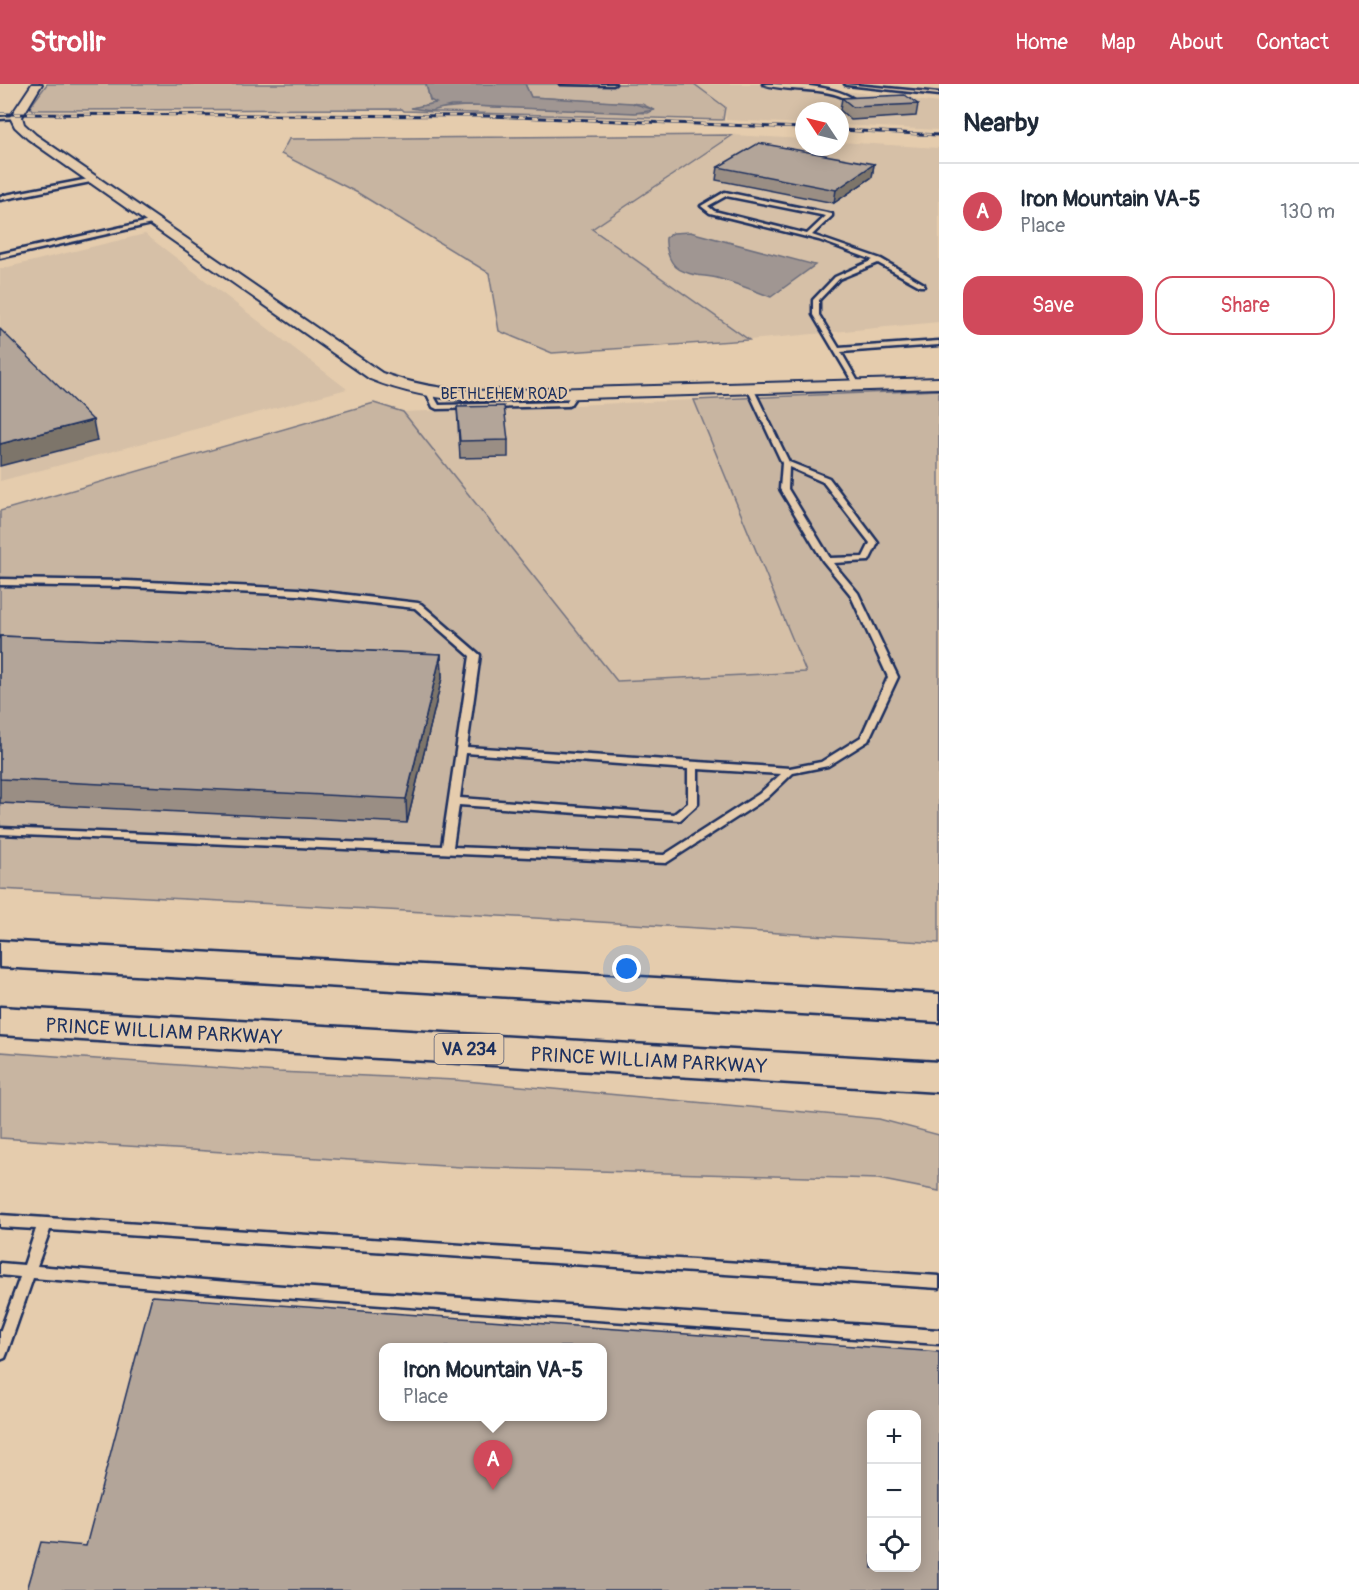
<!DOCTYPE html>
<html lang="en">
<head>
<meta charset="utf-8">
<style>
	:root { --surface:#fff; --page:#f2f2f3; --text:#1f2937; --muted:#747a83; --line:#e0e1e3; --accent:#d1495b }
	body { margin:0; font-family:Pangolin,sans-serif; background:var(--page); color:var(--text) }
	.controls { position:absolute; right:18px; bottom:18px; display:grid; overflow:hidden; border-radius:12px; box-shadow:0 3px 15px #0003 }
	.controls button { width:54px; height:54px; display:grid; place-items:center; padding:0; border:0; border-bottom:2px solid var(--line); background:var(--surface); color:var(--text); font:30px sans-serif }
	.compass { position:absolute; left:795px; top:18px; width:54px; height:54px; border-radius:50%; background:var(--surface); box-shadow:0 3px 15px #0003; rotate:305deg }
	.you { position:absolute; left:627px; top:885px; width:21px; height:21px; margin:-15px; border:4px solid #fff; border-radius:50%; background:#1a73e8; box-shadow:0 0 0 9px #1a73e833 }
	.badge { display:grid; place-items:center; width:39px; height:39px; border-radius:50%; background:var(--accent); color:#fff; font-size:20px; font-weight:700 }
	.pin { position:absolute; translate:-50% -50px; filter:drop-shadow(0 2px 3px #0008) }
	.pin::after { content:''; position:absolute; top:32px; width:21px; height:18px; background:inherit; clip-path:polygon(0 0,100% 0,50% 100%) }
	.popup { position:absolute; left:379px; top:1259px; width:228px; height:78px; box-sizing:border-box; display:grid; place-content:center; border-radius:12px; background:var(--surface); filter:drop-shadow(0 2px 4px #0005); font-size:20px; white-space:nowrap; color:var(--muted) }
	.popup b { font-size:22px; color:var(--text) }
	.popup::after { content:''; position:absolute; left:50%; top:100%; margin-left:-12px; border:12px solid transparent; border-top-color:var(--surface) }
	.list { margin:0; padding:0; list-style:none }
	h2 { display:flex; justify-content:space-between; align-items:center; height:78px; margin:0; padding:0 24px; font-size:26px }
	h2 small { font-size:20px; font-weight:400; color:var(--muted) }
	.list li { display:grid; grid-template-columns:39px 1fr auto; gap:18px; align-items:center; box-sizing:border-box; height:96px; padding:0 24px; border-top:2px solid var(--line) }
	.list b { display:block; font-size:22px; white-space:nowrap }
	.list p { margin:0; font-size:20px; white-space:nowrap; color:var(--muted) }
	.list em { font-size:20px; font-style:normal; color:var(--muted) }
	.actions { display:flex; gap:12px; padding:18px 24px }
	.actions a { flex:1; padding:14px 0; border:2px solid var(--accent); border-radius:18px; text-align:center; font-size:21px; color:var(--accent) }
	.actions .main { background:var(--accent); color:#fff }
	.icon { flex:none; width:33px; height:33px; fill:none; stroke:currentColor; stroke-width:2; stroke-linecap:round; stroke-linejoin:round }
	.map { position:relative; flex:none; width:939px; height:1506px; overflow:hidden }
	header { display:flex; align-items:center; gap:36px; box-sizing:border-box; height:84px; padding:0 30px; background:var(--accent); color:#fff }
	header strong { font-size:28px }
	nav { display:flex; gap:33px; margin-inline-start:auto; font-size:21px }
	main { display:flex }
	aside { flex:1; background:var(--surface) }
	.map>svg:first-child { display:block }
	.built { fill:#d6c0a7 }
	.green { fill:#c8b5a1; stroke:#727280; stroke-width:1.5 }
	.water { fill:#a09692; stroke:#6b6d7d; stroke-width:1.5 }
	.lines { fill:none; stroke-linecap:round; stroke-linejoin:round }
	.service-casing { stroke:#1b2f5e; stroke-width:5 }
	.tertiary-casing { stroke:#1b2f5e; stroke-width:4 }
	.motorway-casing { stroke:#1b2f5e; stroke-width:5 }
	.service { fill:#e5ccad; fill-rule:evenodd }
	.tertiary { fill:#e5ccad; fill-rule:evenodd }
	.motorway { fill:#e5ccad; fill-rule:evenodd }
	.rail-casing { stroke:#1b2f5e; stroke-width:3 }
	.rail { stroke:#e5ccad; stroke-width:2; stroke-dasharray:7; stroke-linecap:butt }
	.wall { fill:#9a8e84; stroke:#1b2f5e; stroke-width:1.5 }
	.shaded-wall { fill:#7d746b; stroke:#1b2f5e; stroke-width:1.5 }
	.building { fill:#b3a599; stroke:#1b2f5e; stroke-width:1.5; fill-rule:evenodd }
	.labels { text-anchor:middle; stroke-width:4.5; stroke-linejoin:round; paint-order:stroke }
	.far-street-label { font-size:16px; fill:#1b2f5e; stroke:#e5ccad }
	.shield { fill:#e5ccad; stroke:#585e76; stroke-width:1.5 }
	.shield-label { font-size:18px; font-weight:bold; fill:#1b2f5e }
	.street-label { font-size:20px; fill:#1b2f5e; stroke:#e5ccad }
</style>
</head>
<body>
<header>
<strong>Strollr</strong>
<nav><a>Home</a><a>Map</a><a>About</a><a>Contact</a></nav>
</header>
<main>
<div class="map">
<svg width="939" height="1506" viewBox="0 0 939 1506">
	<rect width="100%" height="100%" fill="#e5ccad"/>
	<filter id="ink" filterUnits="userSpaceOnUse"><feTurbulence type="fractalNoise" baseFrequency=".0167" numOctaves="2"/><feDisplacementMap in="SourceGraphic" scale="12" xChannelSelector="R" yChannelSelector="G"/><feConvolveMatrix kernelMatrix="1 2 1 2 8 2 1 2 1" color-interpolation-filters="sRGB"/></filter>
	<g filter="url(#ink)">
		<path class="built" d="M694,0H789L939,19V46L840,41V27H804V40L726,36L725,23Z
			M732,51L804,55V63H840V58L939,64V238L749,256L592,145Z
			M145,150L347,305L0,397V185Z
			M694,316L807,588L617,597L403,328Z"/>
		<path class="green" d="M47,0H426L430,16L437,19L412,24C433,27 452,22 473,22L648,29L654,26L642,20L531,13L525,0H694L725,23L723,36L404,27L402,25L32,26L30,23Z
			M732,51L592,145L749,256L552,269L499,247L489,189L358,109L281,70L289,55Z
			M939,306V859L535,834L0,805V427L374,319L403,328L617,597L806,588L694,316Z
			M0,968L278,988L455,996L879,1035L939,1051V1107L878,1095L461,1083L0,1054Z"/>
		<path class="water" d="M426,0H525L531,13L632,19L655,26L635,29L473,22H451L431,27L411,24L436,19L430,16Z
			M690,148L815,181L771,213C753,206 735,199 717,194C704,191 687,192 676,183C669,177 665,163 666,154L673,149Z"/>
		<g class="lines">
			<g class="service-casing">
				<path id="service" d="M560,0H615L613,1Z
					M763,0C790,0 838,0 859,19L855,20C828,0 792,10 763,0Z
					M845,0L939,9V11L847,1Z
					M18,32L16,34L0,35V33Z
					M94,94L96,97L0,116V112Z
					M725,108L832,130V132L812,151L881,175L924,200V202H920L878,179L839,195L819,216V231L839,264L939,257V261L841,268L860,301L855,302L813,231V216L835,193L873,176L819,156L710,129L701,122ZM726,112L826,132L807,150L714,127L708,122Z
					M154,136L157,138L156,139L0,174V170Z
					M750,302L753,304L789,378L829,394L878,459L869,477L833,479L858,509L898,593L868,657L828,682L793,689L767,714L666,779L0,750V744L442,762L470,572L415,524L298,511L127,503L0,501V495L127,497L298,505L418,519L421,520L480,571L467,663L790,684L821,678L861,653L888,593L850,510L823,477L780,405L782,379L747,304ZM789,383L823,398L870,459L863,473L830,474L788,405ZM466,669L688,685V719L674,730L460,714ZM698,685L781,690L759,710L664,771L453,763L459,721L680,736L698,720Z
					M427,307H431L439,321L566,318L573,308L578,309L570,321L568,322L437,325L433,323L426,308Z
					M0,1131L939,1192V1204L50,1146L37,1182L240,1199L939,1246V1260L240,1211L33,1194L7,1269L5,1274L0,1276V1248L20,1193L0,1191V1179L24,1181L36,1145L0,1143Z"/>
			</g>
			<g class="tertiary-casing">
				<path id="tertiary" d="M32,0H42L22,33L24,40L36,51L382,289C412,300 442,305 474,307L939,294V304L474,317C438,315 404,309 370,295L28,55L15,43L10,33Z"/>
			</g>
			<g class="motorway-casing">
				<path id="motorway" d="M0,857L939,910V938L0,883Z
					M0,923L939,978V1008L0,951Z"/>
			</g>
			<use href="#service" class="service"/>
			<use href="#tertiary" class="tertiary"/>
			<use href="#motorway" class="motorway"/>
			<g class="rail-casing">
				<path id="rail" d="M0,30L488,32L804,44
					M840,46L939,51"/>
			</g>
			<use href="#rail" class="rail"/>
		</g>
		<path class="wall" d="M842,14L918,20L916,32L851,36L840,26Z
			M874,80L872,93L834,119L716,96L718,83Z
			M457,323L508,356V373L460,374Z
			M0,552L441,570L442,594L407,739L0,719Z"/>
		<path class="shaded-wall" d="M874,80L872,93L834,119L836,106Z
			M93,336L97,357L0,382V360Z
			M441,570L442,594L407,739L406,715Z"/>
		<path class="building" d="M905,11L918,20L853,23L842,14Z
			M759,59L874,80L836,106L718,83Z
			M0,245L93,336L0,360Z
			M504,322L508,356L460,357L457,323Z
			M0,552L441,570L406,715L0,695Z
			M152,1212L939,1268V1506H27L41,1458L86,1462ZM384,1263H603V1332H384ZM872,1330H916V1484H872Z"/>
	</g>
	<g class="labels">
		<g class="far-street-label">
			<text x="504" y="315">BETHLEHEM ROAD</text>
		</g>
		<rect class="shield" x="434.5" y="950" width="69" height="30" rx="4.5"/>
		<g class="shield-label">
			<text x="469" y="971">VA 234</text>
		</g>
		<g class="street-label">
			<text transform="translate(164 947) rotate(3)" y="7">PRINCE WILLIAM PARKWAY</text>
			<text transform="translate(649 976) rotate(3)" y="7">PRINCE WILLIAM PARKWAY</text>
		</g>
	</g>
</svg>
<div class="controls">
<button>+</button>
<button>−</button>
<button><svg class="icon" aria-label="locate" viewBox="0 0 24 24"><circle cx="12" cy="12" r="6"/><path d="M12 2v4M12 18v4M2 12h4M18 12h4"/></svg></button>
</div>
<svg class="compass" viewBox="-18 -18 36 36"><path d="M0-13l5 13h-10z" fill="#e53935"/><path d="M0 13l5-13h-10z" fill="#747a83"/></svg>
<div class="you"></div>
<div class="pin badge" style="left:493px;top:1406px">A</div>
<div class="popup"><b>Iron Mountain VA-5</b>Place</div>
</div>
<aside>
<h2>Nearby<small></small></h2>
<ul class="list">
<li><span class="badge">A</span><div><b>Iron Mountain VA-5</b><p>Place</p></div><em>130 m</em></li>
</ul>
<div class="actions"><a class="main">Save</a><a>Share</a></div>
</aside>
</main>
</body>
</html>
